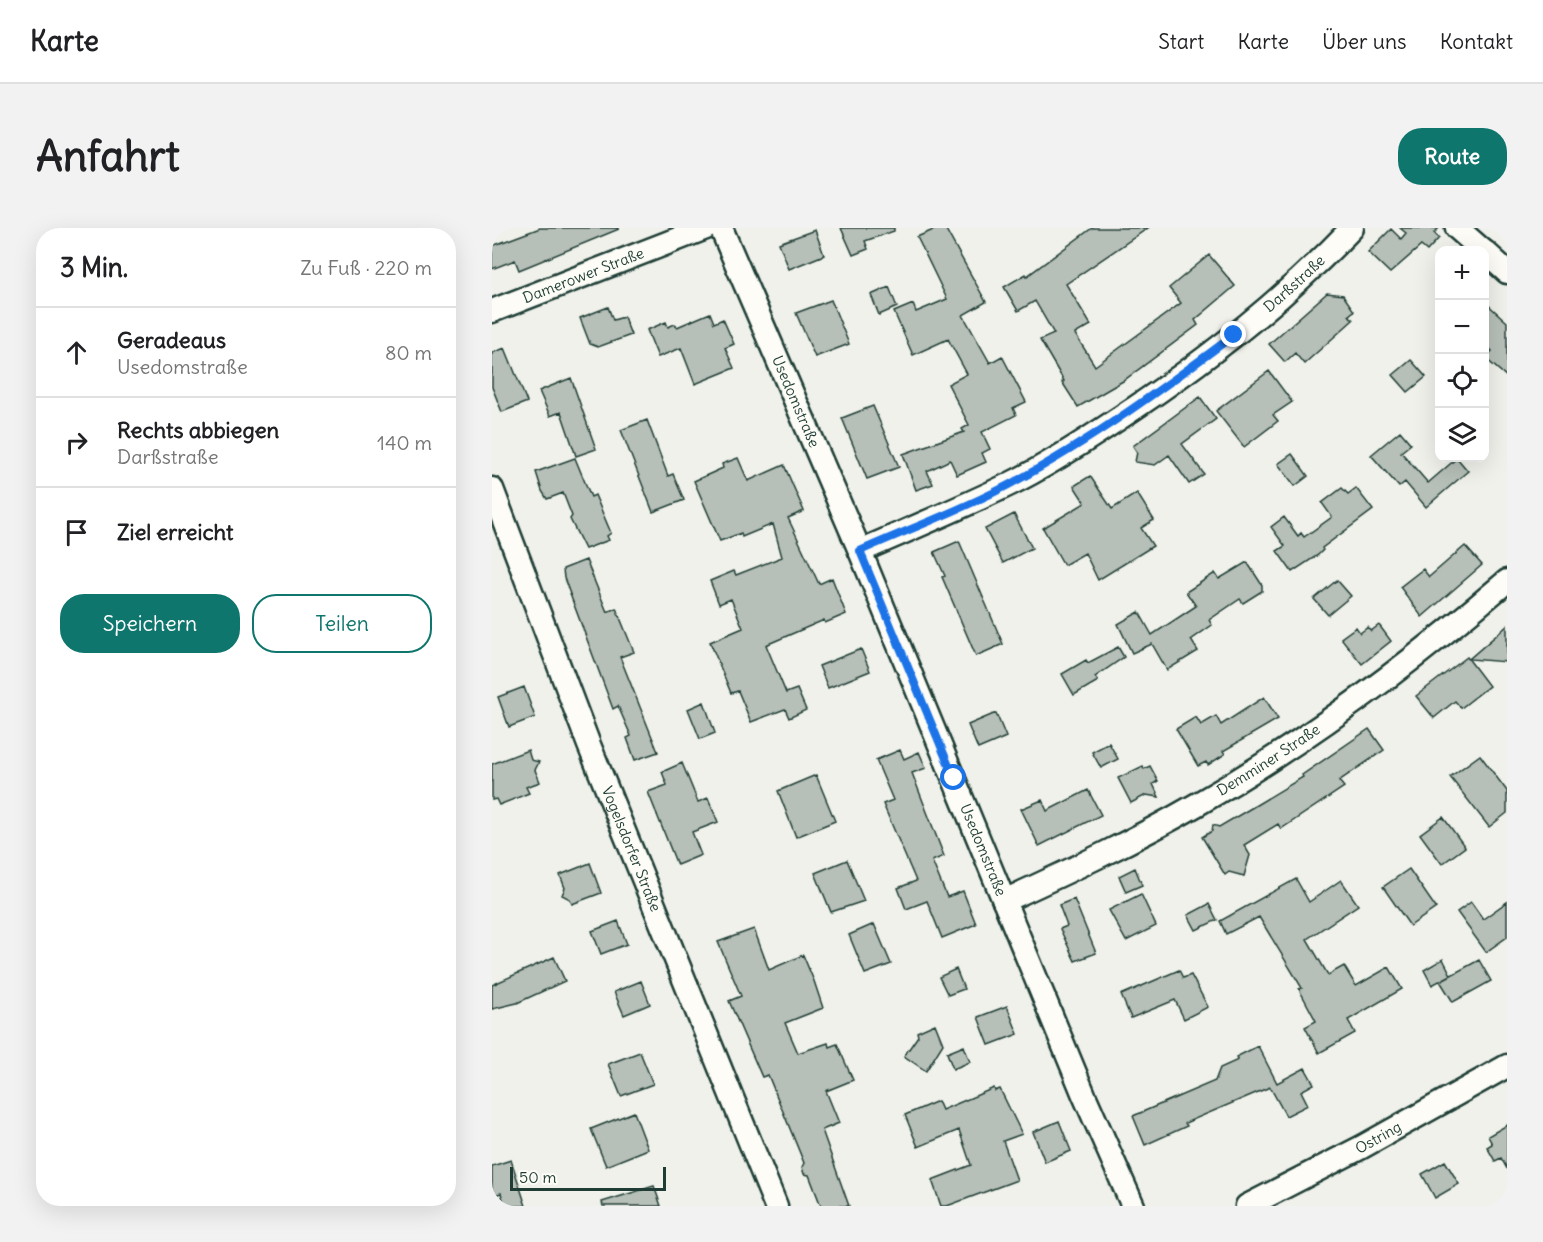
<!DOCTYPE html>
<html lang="de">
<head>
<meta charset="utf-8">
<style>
	:root { --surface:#fff; --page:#f2f2f2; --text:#202124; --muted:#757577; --line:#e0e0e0; --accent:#0f766e }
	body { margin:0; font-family:Delius,sans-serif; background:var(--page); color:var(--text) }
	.controls { position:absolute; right:18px; top:18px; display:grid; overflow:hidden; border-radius:12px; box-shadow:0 6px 24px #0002 }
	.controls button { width:54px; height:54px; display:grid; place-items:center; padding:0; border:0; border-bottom:2px solid var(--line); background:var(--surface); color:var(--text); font:30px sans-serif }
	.scale { position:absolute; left:18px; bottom:15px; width:156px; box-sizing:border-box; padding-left:6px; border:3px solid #1f3d34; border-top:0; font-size:16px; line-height:21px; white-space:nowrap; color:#1f3d34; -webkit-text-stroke:4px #fdfcf7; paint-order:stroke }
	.stop { position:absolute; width:18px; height:18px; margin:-14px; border:4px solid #1a73e8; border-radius:50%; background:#fff }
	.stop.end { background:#1a73e8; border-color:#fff; box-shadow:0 2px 6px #0008 }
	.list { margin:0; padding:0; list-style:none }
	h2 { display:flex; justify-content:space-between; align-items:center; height:78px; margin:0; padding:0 24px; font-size:26px }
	h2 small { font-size:20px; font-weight:400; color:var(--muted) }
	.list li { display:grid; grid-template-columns:39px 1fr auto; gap:18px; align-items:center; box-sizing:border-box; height:90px; padding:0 24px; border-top:2px solid var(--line) }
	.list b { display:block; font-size:22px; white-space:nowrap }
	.list p { margin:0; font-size:20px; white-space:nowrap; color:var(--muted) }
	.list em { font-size:20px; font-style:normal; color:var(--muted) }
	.actions { display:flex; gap:12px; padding:18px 24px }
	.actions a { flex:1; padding:14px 0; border:2px solid var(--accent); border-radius:24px; text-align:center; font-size:21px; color:var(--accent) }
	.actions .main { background:var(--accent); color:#fff }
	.icon { flex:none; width:33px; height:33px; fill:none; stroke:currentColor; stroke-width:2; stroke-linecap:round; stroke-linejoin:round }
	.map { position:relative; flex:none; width:1015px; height:978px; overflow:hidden; border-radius:24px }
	header { display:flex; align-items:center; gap:36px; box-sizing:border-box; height:84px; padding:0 30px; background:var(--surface); border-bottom:2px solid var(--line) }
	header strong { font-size:28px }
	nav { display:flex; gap:33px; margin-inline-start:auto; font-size:21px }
	.intro { display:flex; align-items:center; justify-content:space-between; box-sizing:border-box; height:144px; padding:0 36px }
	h1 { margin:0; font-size:42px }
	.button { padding:15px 27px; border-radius:24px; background:var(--accent); color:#fff; font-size:21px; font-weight:700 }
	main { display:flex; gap:36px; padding:0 36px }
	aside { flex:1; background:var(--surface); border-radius:24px; box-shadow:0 6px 24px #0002 }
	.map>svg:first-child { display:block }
	.building { fill:#b6bfb8; stroke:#1f3d34; stroke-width:1.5 }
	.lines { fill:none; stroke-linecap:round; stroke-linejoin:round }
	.minor-casing { stroke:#1f3d34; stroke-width:27 }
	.minor { stroke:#fdfcf7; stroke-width:22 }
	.route { stroke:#1a73e8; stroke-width:8 }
	.labels { text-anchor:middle; stroke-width:5; stroke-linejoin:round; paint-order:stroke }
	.street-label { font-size:15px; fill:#1f3d34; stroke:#fdfcf7 }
</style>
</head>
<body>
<header>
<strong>Karte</strong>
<nav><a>Start</a><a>Karte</a><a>Über uns</a><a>Kontakt</a></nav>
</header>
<div class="intro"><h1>Anfahrt</h1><a class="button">Route</a></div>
<main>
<aside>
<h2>3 Min.<small>Zu Fuß · 220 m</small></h2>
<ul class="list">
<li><svg class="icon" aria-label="ahead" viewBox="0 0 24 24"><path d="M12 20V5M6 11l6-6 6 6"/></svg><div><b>Geradeaus</b><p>Usedomstraße</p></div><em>80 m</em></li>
<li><svg class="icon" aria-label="right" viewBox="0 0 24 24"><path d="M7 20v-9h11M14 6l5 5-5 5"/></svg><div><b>Rechts abbiegen</b><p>Darßstraße</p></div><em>140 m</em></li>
<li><svg class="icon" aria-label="arrive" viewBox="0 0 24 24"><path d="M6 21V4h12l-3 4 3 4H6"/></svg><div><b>Ziel erreicht</b></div></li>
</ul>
<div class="actions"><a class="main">Speichern</a><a>Teilen</a></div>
</aside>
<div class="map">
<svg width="1015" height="978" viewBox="0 0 1015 978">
	<rect width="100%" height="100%" fill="#f0f1eb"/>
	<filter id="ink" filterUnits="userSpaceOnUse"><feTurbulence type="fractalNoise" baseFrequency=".0167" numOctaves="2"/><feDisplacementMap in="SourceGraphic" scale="12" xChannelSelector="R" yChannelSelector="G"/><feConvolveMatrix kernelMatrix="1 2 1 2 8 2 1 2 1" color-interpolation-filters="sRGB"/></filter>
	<g filter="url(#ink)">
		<path class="building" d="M48,0H127V1L27,42L23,32L0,41V18Z
			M349,0H402V3L373,13L376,21L361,27Z
			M446,0H453L494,74L471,87L498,135L510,128L534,174L521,180L524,187L490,204L498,221L490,225L494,234L465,247L458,232L435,243L441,256L424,262L411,226L472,204L470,201L477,197L456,156L475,146L456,111L421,127L402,84L421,76L424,84L455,71L425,9Z
			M600,0H656L574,56L599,97L583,106L603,138L689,75L677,60L717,27L743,58L703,92L706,97L631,153L586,179L570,154L572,153L548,112L562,106L543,73L526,83L512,59L534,46L535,48Z
			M908,0H947L942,5L947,10L935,23L929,18L898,45L876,24L899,1L909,11L914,5Z
			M323,2L332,27L297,41L287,15Z
			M397,59L405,79L387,87L379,67Z
			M835,65L851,67L862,83L857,87L861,92L812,136L803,125L793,134L777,116Z
			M339,72L357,116L323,129L304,85Z
			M993,74L1015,94V149L993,130L1000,123L993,116Z
			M116,79L121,92L132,89L139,107L106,119L98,116L88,90Z
			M218,85L222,95L231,91L242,116L233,120L242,140L203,156L189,120L166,129L155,102L174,94L176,99L183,96L185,99Z
			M13,120L35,174L10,184L0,159V125Z
			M919,132L934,149L916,164L901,147Z
			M777,143L800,174L781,187L786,193L752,219L724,183Z
			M79,150L104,221L84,228L69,184L58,188L47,163Z
			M708,169L724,191L690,216L712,246L697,256L677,227L663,237L643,234L645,224L641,218Z
			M381,178L407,239L375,251L350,190Z
			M155,192L176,248L181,246L192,272L161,284L129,202Z
			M908,203L919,216L909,224L936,255L965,230L976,243L934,279L913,254L907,259L879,227Z
			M800,226L816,248L803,258L786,236Z
			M83,230L99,269L103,267L119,305L115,308L117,312L93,321L78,291L80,288L71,265L55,271L50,263L44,244Z
			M246,230L256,253L292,237L312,283L296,290L327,356L340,350L354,386L333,395L332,392L274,417L294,465L305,461L314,482L297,490L293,481L259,494L246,463L239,465L218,414L251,400L239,371L227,376L218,353L242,343L244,347L290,329L281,296L250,309L249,305L228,313L202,253L231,240L230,236Z
			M598,248L620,281L645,265L662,292L649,300L661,318L606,352L593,325L572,337L551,300L593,275L582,258Z
			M850,260L856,266L864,260L881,282L830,320L831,322L826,327L800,344L785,323L793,318L779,299L792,289L806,308L809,305L812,309L840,289L830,275Z
			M522,286L540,320L511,335L493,301Z
			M467,313L511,416L484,428L450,349L453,348L442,324Z
			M973,318L990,337L930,389L908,359L931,341L937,349Z
			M94,332L115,384L124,380L142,424L128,429L166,524L143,532L135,510L139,508L126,478L121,481L72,350L71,341Z
			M755,334L770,357V363L751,375L748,371L717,392L720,397L699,412L706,423L675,442L660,416L640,425L626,396L647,384L660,407L704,378L694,364L723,345L727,351Z
			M845,352L859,368L836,387L822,371Z
			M887,397L899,413L870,436L849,410L864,399L868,405L876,399L879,403Z
			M1015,398V434L977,431Z
			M626,419L632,429L603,449L606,453L582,467L570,446L594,432L596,435Z
			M369,421L378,443L336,460L327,438Z
			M975,429L997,458L969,480L963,473L942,490L924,468Z
			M32,459L43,489L17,499L6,469Z
			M772,469L786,491L731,523L733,526L716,537L714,534L706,538L684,501L704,489L709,497L724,488L729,497Z
			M212,474L223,505L208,511L196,481Z
			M504,485L514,509L486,521L476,497Z
			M877,501L892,522L847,553L852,559L789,601L786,596L752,617L758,627L752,648L737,644L733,647L710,609L720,603L721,597L727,599L761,579L811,549L810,547Z
			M617,515L626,531L609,540L600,524Z
			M36,522L39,532L47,534L43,542L48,554L34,559L37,565L7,577L4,571L0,572V536Z
			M408,522L412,531L427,524L434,540L420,545L452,628L440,633L455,669L471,663L484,696L450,710L435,673L414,681L406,660L424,653L391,576L401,572L384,532Z
			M988,527L1015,563V585L997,599L958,549Z
			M190,535L206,574L216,570L226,594L200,604L209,627L185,637L156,564L175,557L170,544Z
			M651,538L652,541L658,538L666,553L661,556L667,569L654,567L639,575L626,550Z
			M324,547L343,593L304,609L286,563Z
			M596,562L609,587L547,618L529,581L550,572L555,583Z
			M951,589L973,619L950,636L928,606Z
			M355,632L372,673L339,684L323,645Z
			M98,635L109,665L80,676L78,671L70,667L73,660L68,647Z
			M643,640L650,657L634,664L627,648Z
			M917,641L944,680L918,698L891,659Z
			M804,651L817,674L849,652L866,677L815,711L836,747L852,738L864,758L897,739L910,761L856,792L863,805L827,825L813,799L824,793L807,761L810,760L767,689L734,706L728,693Z
			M649,666L664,698L634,713L617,682Z
			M582,671L604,725L583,733L568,701L575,698L567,677Z
			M979,674L991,691L1015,674V709L994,724L965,684Z
			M717,676L725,692L704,702L696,687Z
			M126,693L135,716L109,726L100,703Z
			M382,696L399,736L373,746L357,707Z
			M262,701L277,742L311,727L322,753L331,780L293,795L306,825L336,815L337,819L345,816L361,852L334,863L347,895L330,902L357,978H329L317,947L312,946L310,939L312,935L276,847L270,849L237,773L249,768L226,714Z
			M62,729L73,753L25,775L0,781V757Z
			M951,731L959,747L940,757L932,742Z
			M987,732L999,753L961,774L948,753Z
			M464,741L472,761L456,767L447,749Z
			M687,742L691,750L699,747L716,779L692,791L683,772L639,790L629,767Z
			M149,753L158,776L132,787L122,764Z
			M515,778L526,806L497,817L486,789Z
			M443,796L451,816L434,843L412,828L426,808L425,804Z
			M472,818L478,834L461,841L455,825Z
			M766,818L785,855L813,840L822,856L809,863L816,877L794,888L778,859L693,895L695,898L653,917L641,888L723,853L728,840L746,832L744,829Z
			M148,824L161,856L129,868L116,836Z
			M502,860L503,863L508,861L530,906L511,913L525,952L455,978H449L440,952L479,937L467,902L426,919L413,887L446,873L450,882Z
			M142,884L156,921L114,938L99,901Z
			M567,893L579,923L553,934L541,904Z
			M1015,897V941L1009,930L1003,933L995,919L1000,916L996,908Z
			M19,932L34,978H13L9,965L0,968V938Z
			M953,933L967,956L943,970L930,946Z
			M162,958L169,978H111L110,974Z"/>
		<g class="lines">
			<g class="minor-casing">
				<g id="minor">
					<path id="s1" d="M229,0L368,323L592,867L641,978"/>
					<path d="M965,0L990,22"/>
					<path d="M993,24L1015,44"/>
					<path id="s2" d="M0,83L214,0"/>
					<path id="s3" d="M0,261L97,517L284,978"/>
					<path id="s4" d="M368,323C418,301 469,280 518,256C553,239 587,217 620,195C706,139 789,75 860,0"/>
					<path id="s5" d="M512,673C577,643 642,613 704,577C816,513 917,437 1015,353"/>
					<path id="s6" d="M755,978L870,919L1015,838"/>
				</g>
			</g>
			<use href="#minor" class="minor"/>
		</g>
	</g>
	<g class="lines" filter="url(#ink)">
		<path class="route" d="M462,550L368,323C419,300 473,281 522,254C600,212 671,160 742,107"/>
	</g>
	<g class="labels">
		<g class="street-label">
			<text dy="5" stroke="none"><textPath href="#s2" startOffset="98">Damerower Straße</textPath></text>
			<text dy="5" stroke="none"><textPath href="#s4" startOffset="513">Darßstraße</textPath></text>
			<text dy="5" stroke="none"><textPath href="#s1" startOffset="189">Usedomstraße</textPath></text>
			<text dy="5" stroke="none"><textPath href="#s5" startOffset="300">Demminer Straße</textPath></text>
			<text dy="5" stroke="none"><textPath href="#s3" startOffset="386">Vogelsdorfer Straße</textPath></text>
			<text dy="5" stroke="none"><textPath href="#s1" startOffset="675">Usedomstraße</textPath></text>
			<text dy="5" stroke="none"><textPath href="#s6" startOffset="148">Ostring</textPath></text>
		</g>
	</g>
</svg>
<div class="controls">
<button>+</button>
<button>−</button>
<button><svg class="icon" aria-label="locate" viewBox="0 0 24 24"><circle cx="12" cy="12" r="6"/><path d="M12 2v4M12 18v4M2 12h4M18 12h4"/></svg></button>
<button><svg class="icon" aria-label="layers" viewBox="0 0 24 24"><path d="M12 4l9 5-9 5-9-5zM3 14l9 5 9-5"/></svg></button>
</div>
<div class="scale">50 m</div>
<div class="stop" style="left:462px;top:550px"></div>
<div class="stop end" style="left:742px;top:107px"></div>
</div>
</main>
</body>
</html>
